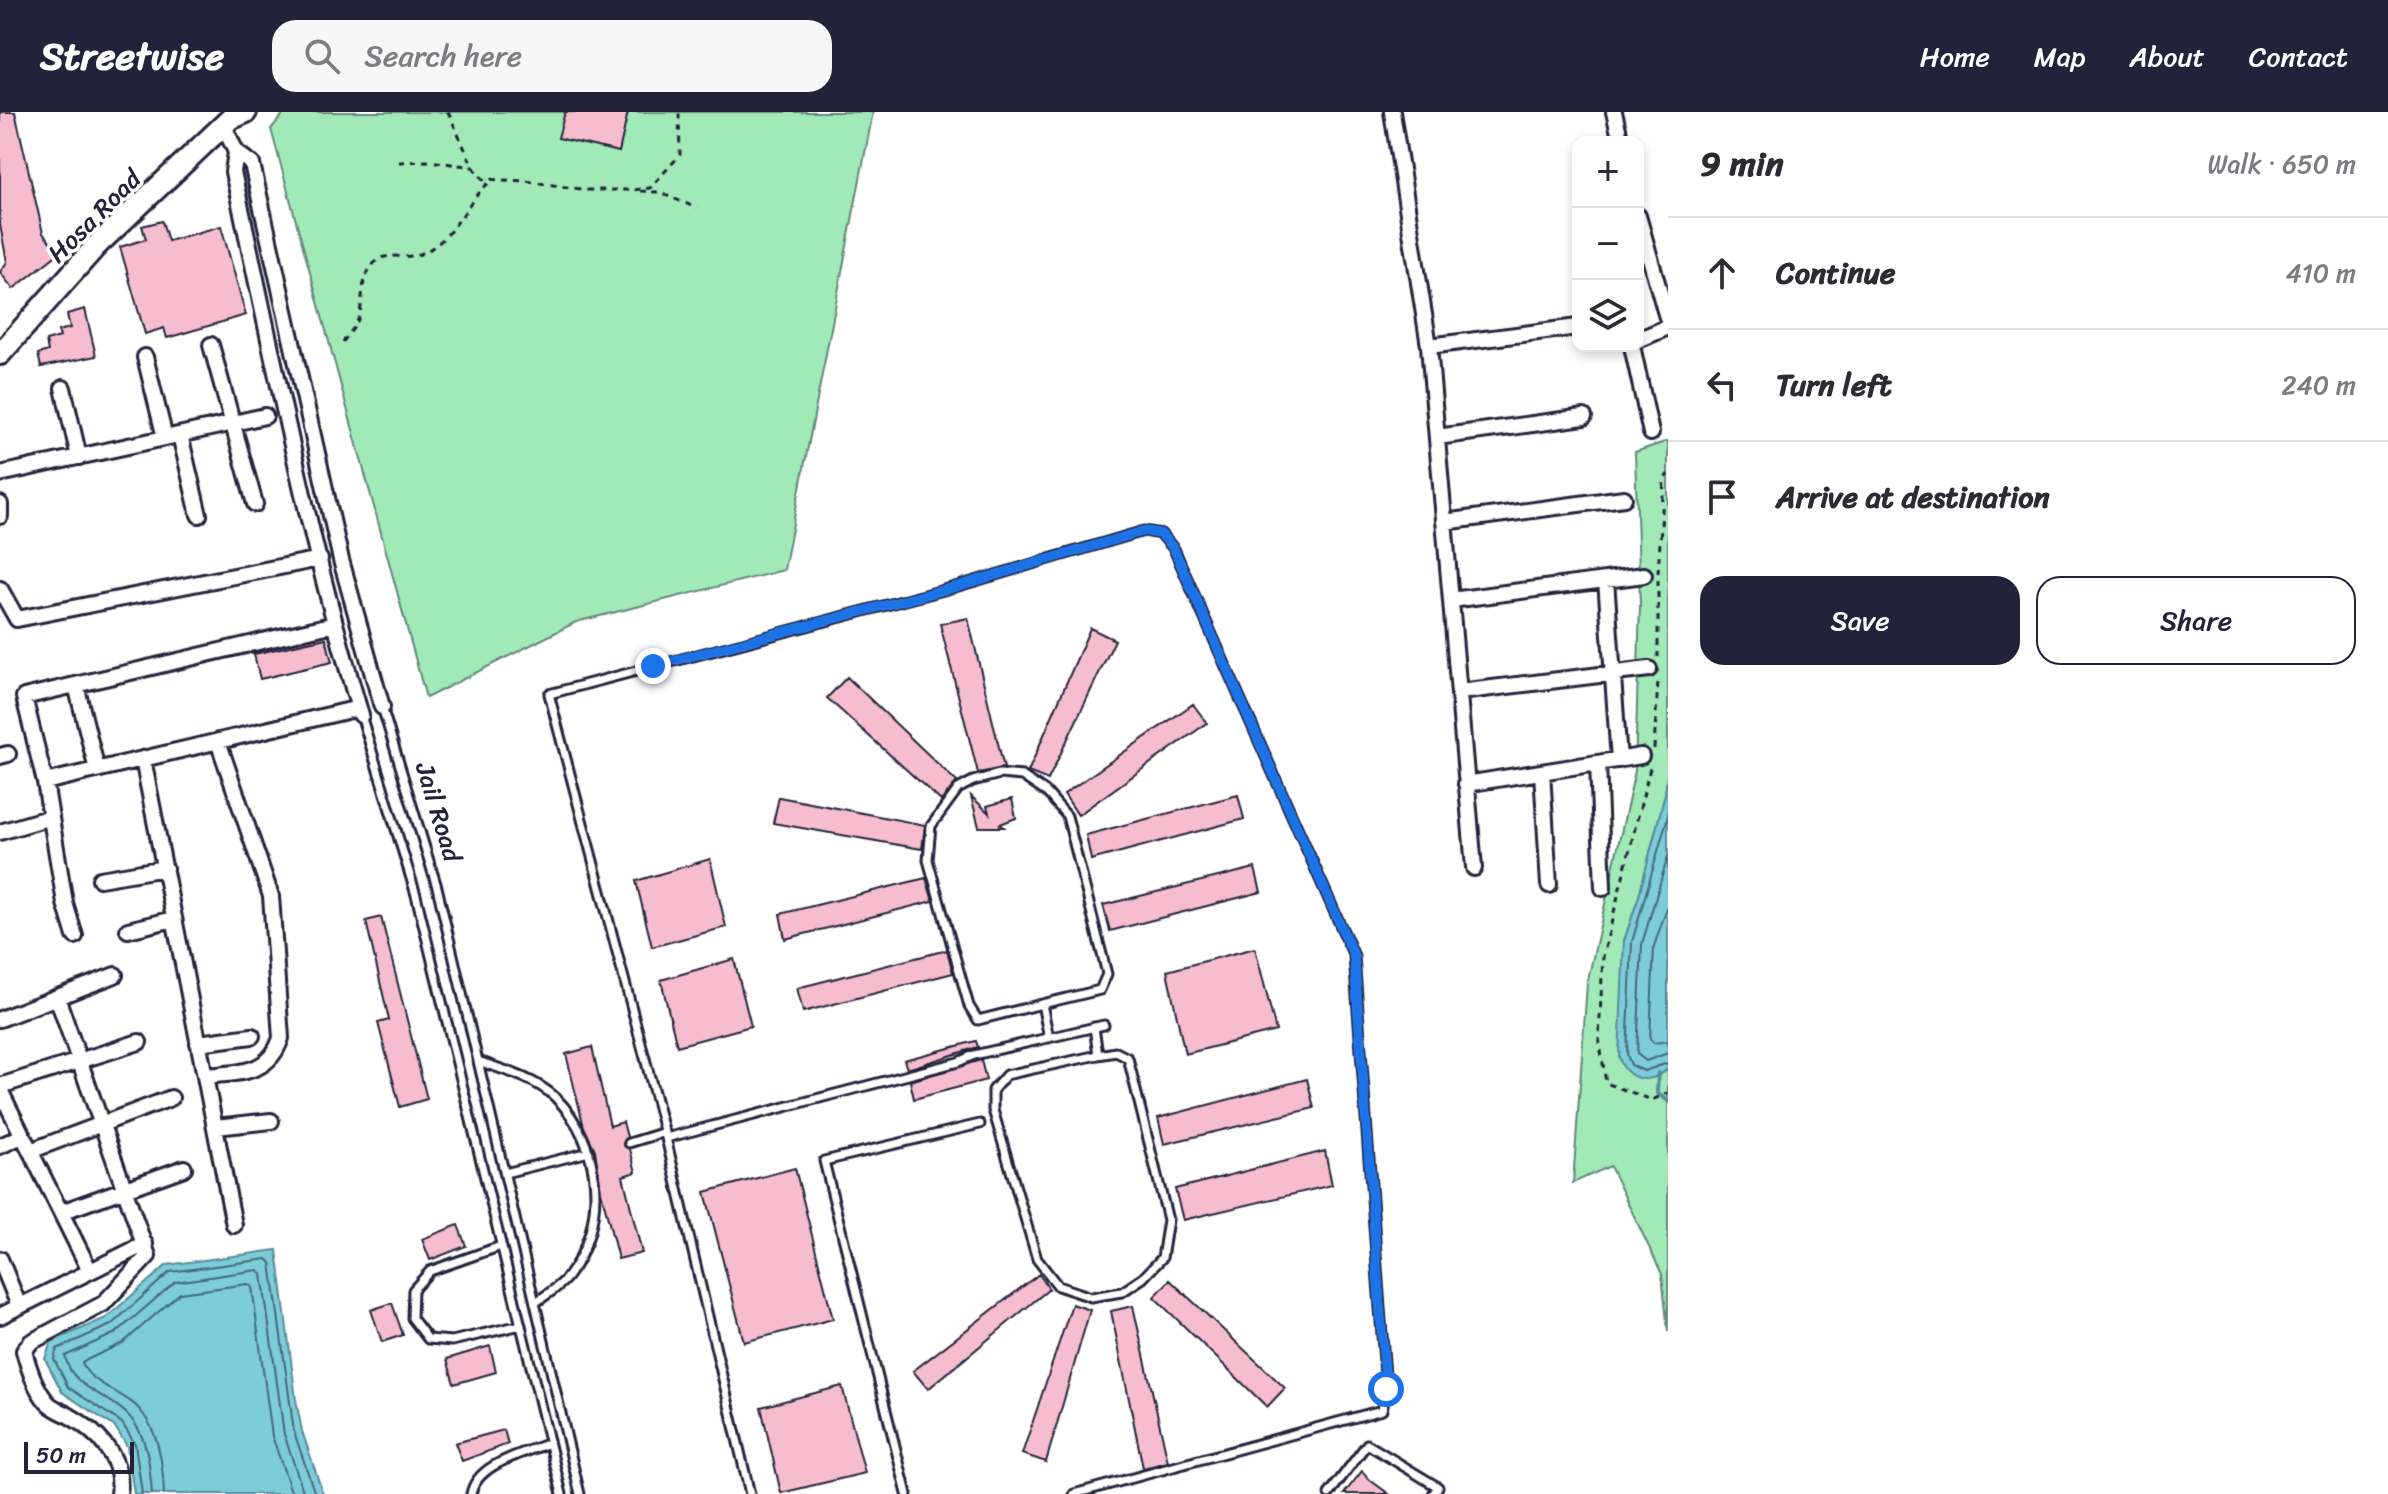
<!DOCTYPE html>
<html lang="en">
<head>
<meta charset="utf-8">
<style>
	:root { --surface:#fff; --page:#f7f7f7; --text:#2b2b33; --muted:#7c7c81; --line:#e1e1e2; --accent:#22223b }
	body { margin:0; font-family:Sriracha,sans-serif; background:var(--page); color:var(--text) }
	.controls { position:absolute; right:24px; top:24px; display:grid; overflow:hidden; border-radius:16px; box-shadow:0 4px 12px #0003 }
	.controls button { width:72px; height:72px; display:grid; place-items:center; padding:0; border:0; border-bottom:2px solid var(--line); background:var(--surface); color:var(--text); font:40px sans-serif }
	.scale { position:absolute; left:24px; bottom:20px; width:110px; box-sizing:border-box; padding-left:8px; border:4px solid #22223b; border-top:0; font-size:22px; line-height:28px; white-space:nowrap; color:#22223b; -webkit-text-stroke:6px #fff; paint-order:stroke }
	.stop { position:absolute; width:24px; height:24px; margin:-18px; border:6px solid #1a73e8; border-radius:50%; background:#fff }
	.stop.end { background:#1a73e8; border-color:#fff; box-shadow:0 2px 8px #0008 }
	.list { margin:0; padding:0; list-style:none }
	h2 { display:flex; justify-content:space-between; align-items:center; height:104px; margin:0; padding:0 32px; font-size:34px }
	h2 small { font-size:26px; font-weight:400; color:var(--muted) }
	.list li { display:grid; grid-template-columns:52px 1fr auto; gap:24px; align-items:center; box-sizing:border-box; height:112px; padding:0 32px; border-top:2px solid var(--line) }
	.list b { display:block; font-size:30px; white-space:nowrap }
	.list em { font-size:26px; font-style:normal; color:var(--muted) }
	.actions { display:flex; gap:16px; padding:24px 32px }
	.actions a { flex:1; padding:18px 0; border:2px solid var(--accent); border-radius:24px; text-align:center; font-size:28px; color:var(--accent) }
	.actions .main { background:var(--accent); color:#fff }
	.icon { flex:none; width:44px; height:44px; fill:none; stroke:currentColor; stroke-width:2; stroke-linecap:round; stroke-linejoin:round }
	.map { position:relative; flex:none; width:1668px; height:1382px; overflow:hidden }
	header { display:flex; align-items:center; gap:48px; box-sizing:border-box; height:112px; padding:0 40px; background:var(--accent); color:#fff }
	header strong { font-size:38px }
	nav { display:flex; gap:44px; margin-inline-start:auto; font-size:28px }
	.search { width:560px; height:72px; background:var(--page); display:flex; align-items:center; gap:20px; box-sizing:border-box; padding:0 28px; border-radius:24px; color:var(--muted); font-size:30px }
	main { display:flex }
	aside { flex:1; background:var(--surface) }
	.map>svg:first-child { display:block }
	.green { fill:#a1eab8; stroke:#62867a; stroke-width:2 }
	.water { fill:#7dcdd8; stroke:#598999; stroke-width:2 }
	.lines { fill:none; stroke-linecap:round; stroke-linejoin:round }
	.shore { stroke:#46667a; stroke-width:2 }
	.stream { stroke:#598999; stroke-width:4 }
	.building { fill:#f6bdcf; stroke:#22223b; stroke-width:2 }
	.lane-casing { stroke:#22223b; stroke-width:13 }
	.street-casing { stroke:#22223b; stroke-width:20 }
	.secondary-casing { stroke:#22223b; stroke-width:26 }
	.path { stroke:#22223b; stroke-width:3; stroke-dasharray:6 6; stroke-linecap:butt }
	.lane { stroke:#fff; stroke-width:7 }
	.street { stroke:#fff; stroke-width:14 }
	.secondary { stroke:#fff; stroke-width:20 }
	.route { stroke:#1a73e8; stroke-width:10 }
	.labels { text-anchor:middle; stroke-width:7; stroke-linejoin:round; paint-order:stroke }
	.street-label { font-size:26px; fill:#22223b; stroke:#fff }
</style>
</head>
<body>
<header>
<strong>Streetwise</strong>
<div class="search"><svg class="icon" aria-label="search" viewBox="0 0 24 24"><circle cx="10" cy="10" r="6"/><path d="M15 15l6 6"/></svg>Search here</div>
<nav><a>Home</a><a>Map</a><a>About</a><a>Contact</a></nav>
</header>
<main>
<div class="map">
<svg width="1668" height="1382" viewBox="0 0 1668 1382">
	<rect width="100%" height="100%" fill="#fff"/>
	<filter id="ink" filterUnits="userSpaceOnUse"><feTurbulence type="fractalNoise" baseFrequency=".0125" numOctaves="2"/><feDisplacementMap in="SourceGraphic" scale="16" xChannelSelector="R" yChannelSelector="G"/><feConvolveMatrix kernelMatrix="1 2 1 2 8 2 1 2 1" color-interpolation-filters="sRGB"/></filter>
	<g filter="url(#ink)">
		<path class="green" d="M285,0H873L784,458L576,510L426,586L271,17Z
			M1668,329V657L1665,682L1639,784L1624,829L1630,962L1644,967L1668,956V1220L1662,1162L1610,1054L1573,1071L1587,872L1635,659L1640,492L1635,340Z"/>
		<path class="water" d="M1668,657V956C1651,974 1626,969 1619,945L1624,829L1639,784L1665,682Z
			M277,1138L296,1288L302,1319L323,1382H134L127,1334L115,1315L62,1280L45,1247L51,1230L106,1206L167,1153Z"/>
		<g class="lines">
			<path class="shore" d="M1668,704L1632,830L1627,943L1631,953L1644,959L1668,951
				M1668,744L1642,832L1637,942L1646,949L1668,941
				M1668,793L1654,834L1650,927L1654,931L1668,929
				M142,1382L135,1332L122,1311L68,1275L54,1247L57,1237L111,1213L170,1160L267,1147L271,1151L294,1320L315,1382
				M152,1382C150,1355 148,1324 129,1304C108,1281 72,1278 65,1244L116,1221L175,1170L258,1158L262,1162L284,1322L304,1382
				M164,1382C163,1352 159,1315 135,1293C120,1279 87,1270 82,1250L123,1231L180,1181L248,1172L252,1175L272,1324L292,1382"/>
			<path class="stream" d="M1658,961L1657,981L1668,989"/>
		</g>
		<path class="building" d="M0,0H15L43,121L59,141L13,177L0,160L7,150L0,113Z
			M565,0H628L619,40L558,26Z
			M162,109L168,129L221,114L246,203L167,226L164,216L145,222L120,135L146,127L142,114Z
			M85,197L96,244L41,255L38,242L48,239L46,229L60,225L58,219L70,216L67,202Z
			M968,506L1004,656L978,661L940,512Z
			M1090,516L1115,528L1048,668L1028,660Z
			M326,526L332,550L260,567L254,542Z
			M847,565L957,670L941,689L827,586Z
			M1193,592L1207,611L1078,703L1064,682Z
			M1238,683L1244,707L1091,748L1086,723Z
			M971,684L989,701L987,694L1012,687L1016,706L1000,712L1004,715H979Z
			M779,685L925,713L922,737L773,711Z
			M710,747L726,815L652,835L636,769Z
			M1255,756L1261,780L1110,819L1103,793Z
			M926,766L933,789L785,827L780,802Z
			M381,805L427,987L400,995L378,911L389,908L366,809Z
			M1255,836L1276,919L1185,942L1167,859Z
			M947,838L953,861L803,900L797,876Z
			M734,847L751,914L677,934L661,868Z
			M976,929L978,935L907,957L904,948Z
			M592,935L610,1014L623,1010L627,1025L623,1032L630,1037L636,1060L623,1064L642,1141L618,1147L601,1079L595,1038L584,1015L566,942Z
			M981,948L986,968L914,987L910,969Z
			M1307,967L1314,996L1164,1032L1158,1006Z
			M1325,1039L1332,1073L1183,1108L1175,1077Z
			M795,1056L833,1207L744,1230L705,1080Z
			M458,1113L466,1134L430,1148L422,1127Z
			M1039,1162L1049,1177L928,1277L913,1259Z
			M1170,1168L1285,1276L1267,1295L1154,1185Z
			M392,1191L403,1223L382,1230L371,1198Z
			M1072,1192L1090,1198L1046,1350L1022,1342Z
			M1133,1194L1168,1350L1143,1356L1111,1199Z
			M490,1234L496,1260L454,1272L447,1247Z
			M842,1274L865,1361L781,1381L761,1295Z
			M504,1318L508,1332L462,1349L455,1331Z
			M1362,1359L1370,1368L1389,1382H1344Z"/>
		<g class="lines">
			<g class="lane-casing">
				<path id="lane" d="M382,595L437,775L580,1382
					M361,603L416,783L562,1382
					M1042,892L1100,878L1107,862L1067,704L1047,681L1022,664L1000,662L973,669L958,677L931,714L928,748L969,894L978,908L1042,892L1049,926
					M1094,915L1098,943L1116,940L1128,946L1168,1108L1162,1146L1143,1166L1122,1180L1091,1185L1058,1174L1037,1147L993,998V978L1006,963L1098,943
					M478,949C504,958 534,966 555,985C602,1031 609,1111 568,1164C561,1175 545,1183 535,1191
					M666,1026L958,950L974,943L1104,913
					M629,1031L665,1020
					M505,1061L589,1040
					M501,1134L430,1159L413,1178L412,1206L428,1227L452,1229L521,1213
					M471,1382C477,1351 523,1342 549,1331
					M750,1382L666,1026L549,582L955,475L1144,419L1161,422L1174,437L1354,844L1386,1277L1382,1298L1074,1382
					M907,1382L824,1049L980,1012
					M1329,1382L1367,1332L1438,1375L1433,1382"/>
			</g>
			<g class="street-casing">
				<path id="street" d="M1392,0L1429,234L1474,756
					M1614,0L1621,30
					M224,14L236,40L233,60C273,241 307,425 361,603
					M236,40L252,52L341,448L382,595
					M1638,104L1668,209
					M1638,228L1668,215
					M211,233L255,392
					M1429,234L1578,215
					M1632,234L1651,321
					M145,245L165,326
					M63,276L79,345
					M180,323L199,403
					M1437,325L1584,305
					M0,362L265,304
					M0,392V404
					M1444,410L1624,386
					M1606,468L1619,648
					M0,477L17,507L320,447
					M1451,488L1644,463
					M76,573L97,658
					M1459,580L1649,557
					M0,644L8,642
					M143,647L234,1113
					M1598,651L1603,776
					M1542,660L1549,773
					M45,670L359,596
					M1466,672L1641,644
					M0,720L51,705
					M100,767L165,756
					M128,818L174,807
					M75,824L65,791L45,670L24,585L335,512
					M57,885L148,1144L103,1192L31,1230L24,1239C29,1257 35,1276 47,1290C52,1296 61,1299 68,1303C97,1319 124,1346 119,1382
					M0,907L115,863
					M198,931L252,924
					M206,964C239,960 269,963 281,926L271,784L218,629
					M0,974L139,930
					M0,978L90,1159
					M216,1015L271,1009
					M0,1034L22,1024
					M30,1039L171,986
					M61,1100L184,1056
					M0,1147L19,1194
					M0,1204L145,1132"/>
			</g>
			<g class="secondary-casing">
				<path id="secondary" d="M0,242L96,134L230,7L246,0"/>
			</g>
			<path class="path" d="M448,0L473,55L483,67L526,69L587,78H632L650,76L680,43L679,0
				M399,50L430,49L473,55
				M640,79L658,80L697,96
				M343,230C348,222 357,214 359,204C363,191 361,174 367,162C381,133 399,150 420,142C455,128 465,90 492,68
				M1658,461L1664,368L1668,362
				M1658,468V545
				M1654,637L1658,568
				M1650,656L1603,844L1599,926L1606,971L1652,988L1668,981"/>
			<use href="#lane" class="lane"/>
			<use href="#street" class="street"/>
			<use href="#secondary" class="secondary"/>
		</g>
	</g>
	<g class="lines" filter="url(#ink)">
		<path class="route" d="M653,554L955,475L1144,419L1161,422L1174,437L1354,844L1386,1277"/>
	</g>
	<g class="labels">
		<g class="street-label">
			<text transform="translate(94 104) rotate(-45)" y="9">Hosa Road</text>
			<text transform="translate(439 700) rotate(73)" y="9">Jail Road</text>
		</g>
	</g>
</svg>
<div class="controls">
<button>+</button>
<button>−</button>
<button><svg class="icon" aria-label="layers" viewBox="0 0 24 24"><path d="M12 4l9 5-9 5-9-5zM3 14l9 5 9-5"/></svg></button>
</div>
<div class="scale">50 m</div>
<div class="stop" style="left:1386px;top:1277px"></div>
<div class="stop end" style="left:653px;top:554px"></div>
</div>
<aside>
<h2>9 min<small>Walk · 650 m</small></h2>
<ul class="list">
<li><svg class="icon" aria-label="ahead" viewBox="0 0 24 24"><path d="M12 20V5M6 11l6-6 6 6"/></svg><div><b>Continue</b></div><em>410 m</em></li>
<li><svg class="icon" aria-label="left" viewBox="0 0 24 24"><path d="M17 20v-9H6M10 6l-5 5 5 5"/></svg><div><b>Turn left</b></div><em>240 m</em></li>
<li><svg class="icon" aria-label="arrive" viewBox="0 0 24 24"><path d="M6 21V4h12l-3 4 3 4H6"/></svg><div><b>Arrive at destination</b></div></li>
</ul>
<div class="actions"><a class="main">Save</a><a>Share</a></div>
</aside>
</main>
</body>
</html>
